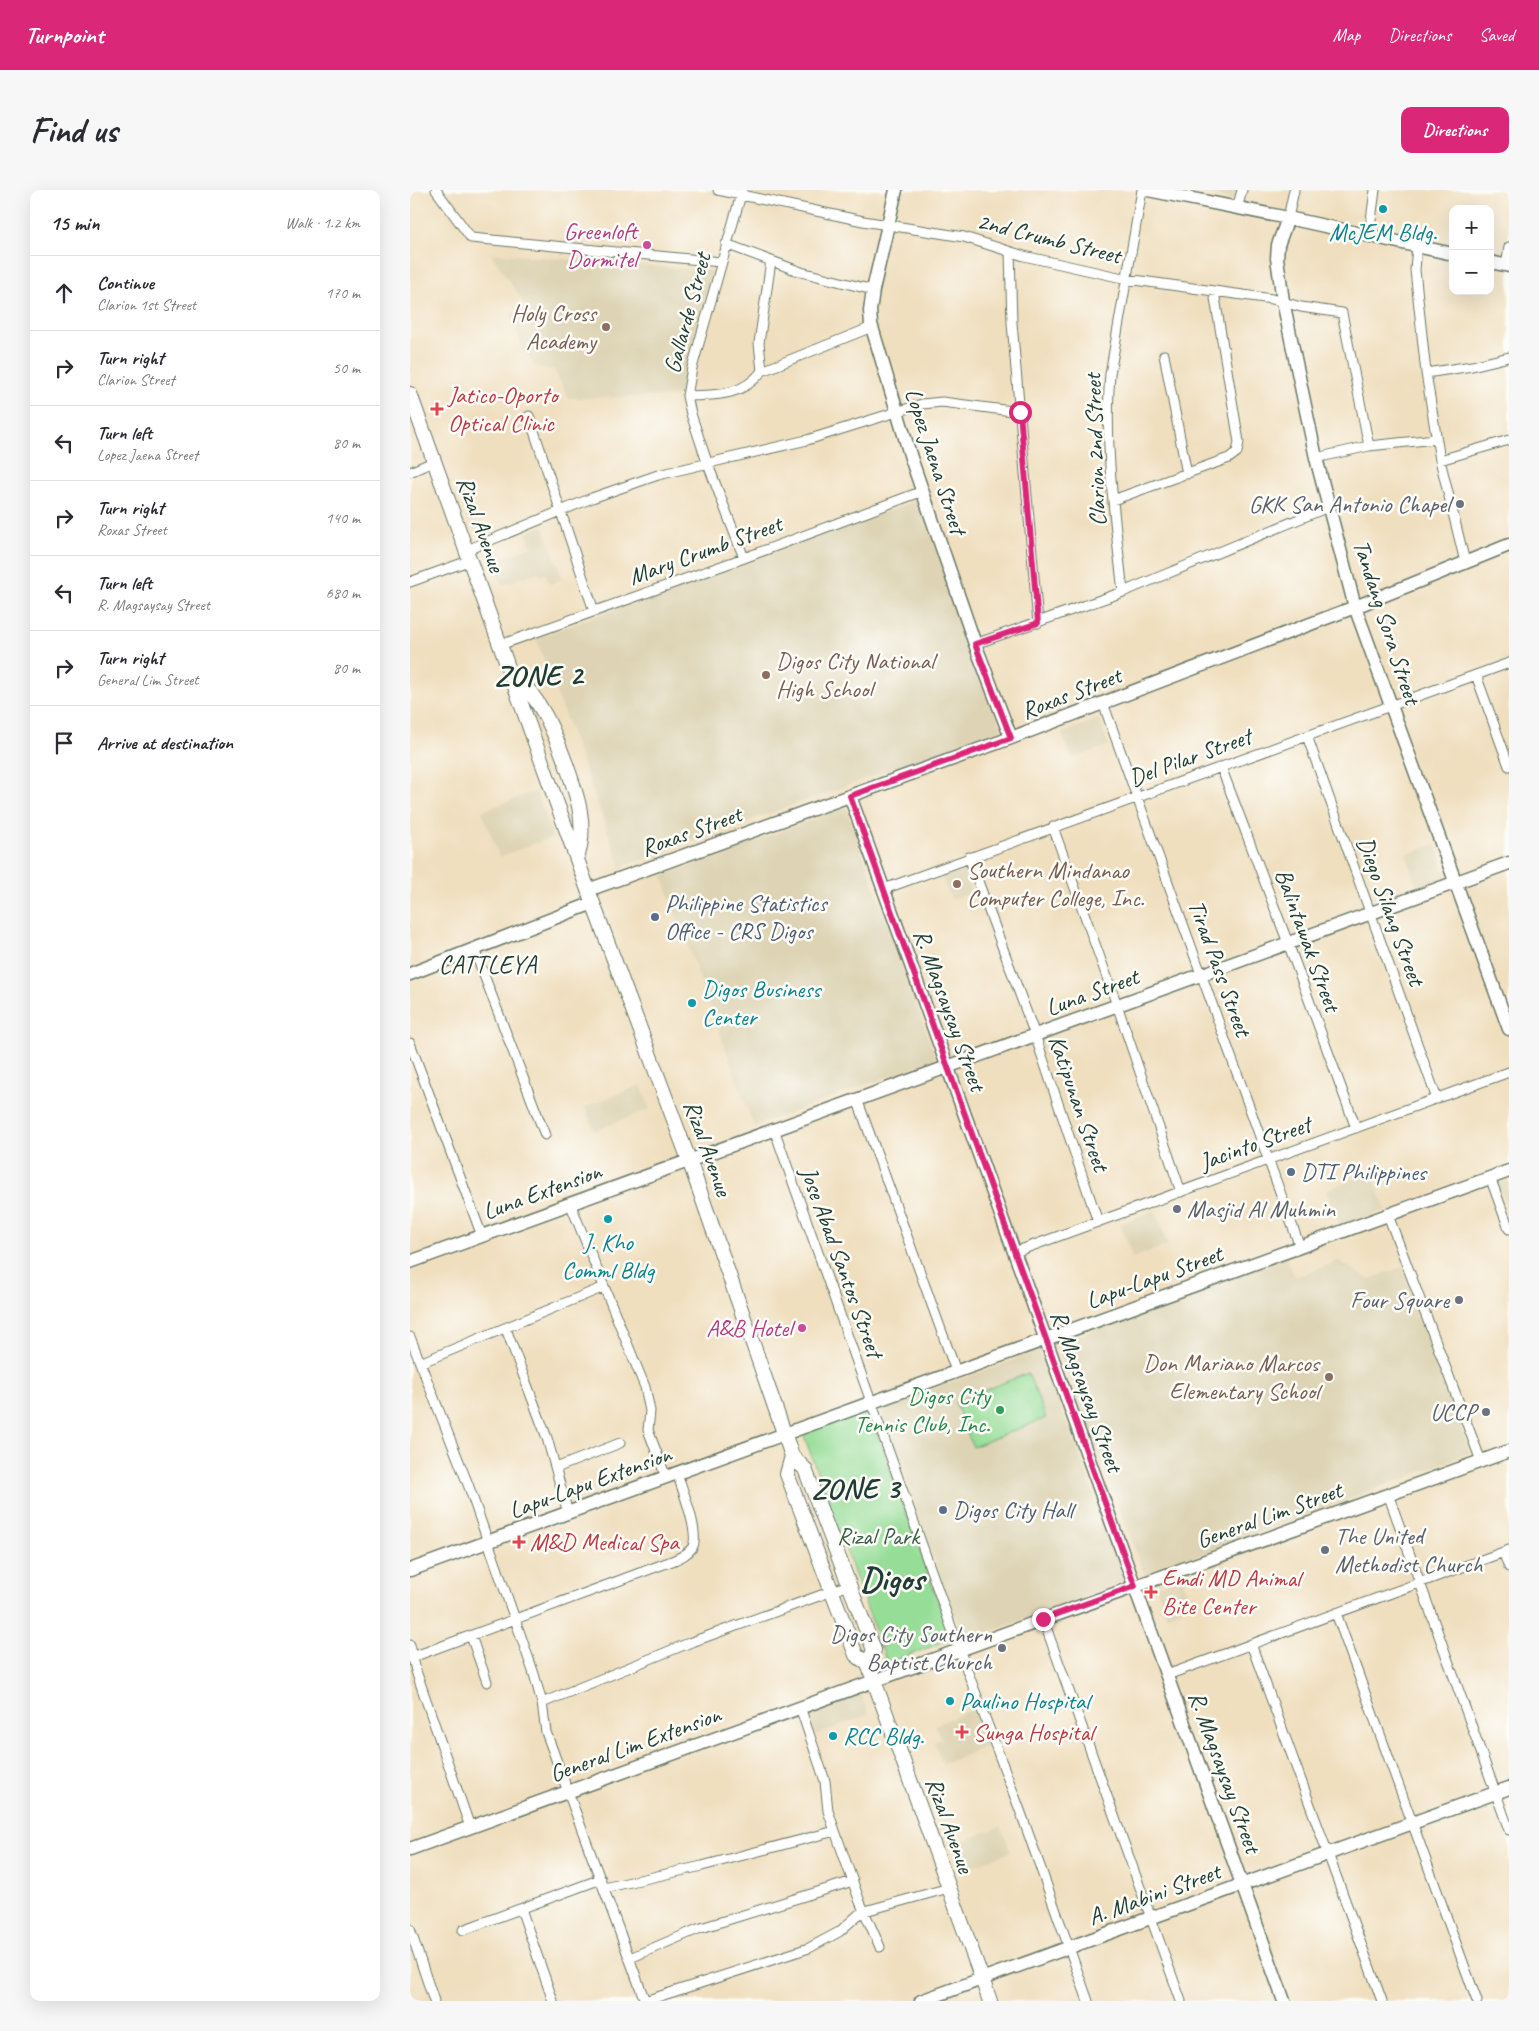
<!DOCTYPE html>
<html lang="en">
<head>
<meta charset="utf-8">
<style>
	:root { --surface:#fff; --page:#f7f7f7; --text:#2b2b33; --muted:#7c7c81; --line:#e1e1e2; --accent:#db2777 }
	body { margin:0; font-family:Caveat,sans-serif; background:var(--page); color:var(--text) }
	.controls { position:absolute; right:15px; top:15px; display:grid; overflow:hidden; border-radius:10px; box-shadow:0 5px 20px #0002 }
	.controls button { width:45px; height:45px; display:grid; place-items:center; padding:0; border:0; border-bottom:1px solid var(--line); background:var(--surface); color:var(--text); font:25px sans-serif }
	.stop { position:absolute; width:15px; height:15px; margin:-11px; border:4px solid #db2777; border-radius:50%; background:#fff }
	.stop.end { background:#db2777; border-color:#fff; box-shadow:0 1px 5px #0008 }
	.list { margin:0; padding:0; list-style:none }
	h2 { display:flex; justify-content:space-between; align-items:center; height:65px; margin:0; padding:0 20px; font-size:21px }
	h2 small { font-size:16px; font-weight:400; color:var(--muted) }
	.list li { display:grid; grid-template-columns:32px 1fr auto; gap:15px; align-items:center; box-sizing:border-box; height:75px; padding:0 20px; border-top:1px solid var(--line) }
	.list b { display:block; font-size:19px; white-space:nowrap }
	.list p { margin:0; font-size:16px; white-space:nowrap; color:var(--muted) }
	.list em { font-size:16px; font-style:normal; color:var(--muted) }
	.icon { flex:none; width:28px; height:28px; fill:none; stroke:currentColor; stroke-width:2; stroke-linecap:round; stroke-linejoin:round }
	.map { position:relative; flex:none; width:1099px; height:1811px; overflow:hidden; border-radius:10px }
	header { display:flex; align-items:center; gap:30px; box-sizing:border-box; height:70px; padding:0 25px; background:var(--accent); color:#fff }
	header strong { font-size:24px }
	nav { display:flex; gap:28px; margin-inline-start:auto; font-size:18px }
	.intro { display:flex; align-items:center; justify-content:space-between; box-sizing:border-box; height:120px; padding:0 30px }
	h1 { margin:0; font-size:35px }
	.button { padding:12px 22px; border-radius:10px; background:var(--accent); color:#fff; font-size:18px; font-weight:700 }
	main { display:flex; gap:30px; padding:0 30px }
	aside { flex:1; background:var(--surface); border-radius:10px; box-shadow:0 5px 20px #0002 }
	.map>svg:first-child { display:block }
	.built { fill:#ded4b5 }
	.park { fill:#96dd98; stroke:#5a8d66 }
	.lines { fill:none; stroke-linecap:round; stroke-linejoin:round }
	.street-casing { stroke:#687665; stroke-width:11 }
	.secondary-casing { stroke:#687665; stroke-width:15 }
	.primary-casing { stroke:#687665; stroke-width:16 }
	.street { stroke:#fff; stroke-width:9 }
	.secondary { stroke:#fff; stroke-width:12 }
	.primary { stroke:#fff; stroke-width:14 }
	.route { stroke:#db2777; stroke-width:6 }
	.culture-dot { fill:#0f9aa8; stroke:#fdfcf7; stroke-width:2 }
	.hotel-dot { fill:#d1479c; stroke:#fdfcf7; stroke-width:2 }
	.education-dot { fill:#8d6e63; stroke:#fdfcf7; stroke-width:2 }
	.health-dot { fill:#e0444e; stroke:#fdfcf7; stroke-width:2 }
	.worship-dot { fill:#6b7280; stroke:#fdfcf7; stroke-width:2 }
	.service-dot { fill:#5c6f8a; stroke:#fdfcf7; stroke-width:2 }
	.leisure-dot { fill:#2e9e5b; stroke:#fdfcf7; stroke-width:2 }
	.labels { text-anchor:middle; stroke-width:5; stroke-linejoin:round; paint-order:stroke }
	.hotel-label { font-size:24px; fill:#b23c85; stroke:#fdfcf7; text-anchor:end }
	.culture-label { font-size:24px; fill:#0d838f; stroke:#fdfcf7; text-anchor:start }
	.street-label { font-size:24px; fill:#1f3d34; stroke:#fdfcf7 }
	.education-label { font-size:24px; fill:#785e54; stroke:#fdfcf7; text-anchor:end }
	.health-label { font-size:24px; fill:#be3a42; stroke:#fdfcf7; text-anchor:start }
	.worship-label { font-size:24px; fill:#5b616d; stroke:#fdfcf7; text-anchor:end }
	.service-label { font-size:24px; fill:#4e5e75; stroke:#fdfcf7; text-anchor:start }
	.leisure-label { font-size:24px; fill:#27864d; stroke:#fdfcf7; text-anchor:end }
	.park-label { font-size:24px; fill:#375d48; stroke:#fdfcf7 }
	.neighbourhood-label { font-size:25px; letter-spacing:1px; fill:#1f3d34; stroke:#fdfcf7 }
	.district-label { font-size:29px; font-weight:bold; letter-spacing:1px; fill:#1f3d34; stroke:#fdfcf7 }
	.town-label { font-size:34px; font-weight:bold; fill:#1f3d34; stroke:#fdfcf7 }
</style>
</head>
<body>
<header>
<strong>Turnpoint</strong>
<nav><a>Map</a><a>Directions</a><a>Saved</a></nav>
</header>
<div class="intro"><h1>Find us</h1><a class="button">Directions</a></div>
<main>
<aside>
<h2>15 min<small>Walk · 1.2 km</small></h2>
<ul class="list">
<li><svg class="icon" aria-label="ahead" viewBox="0 0 24 24"><path d="M12 20V5M6 11l6-6 6 6"/></svg><div><b>Continue</b><p>Clarion 1st Street</p></div><em>170 m</em></li>
<li><svg class="icon" aria-label="right" viewBox="0 0 24 24"><path d="M7 20v-9h11M14 6l5 5-5 5"/></svg><div><b>Turn right</b><p>Clarion Street</p></div><em>50 m</em></li>
<li><svg class="icon" aria-label="left" viewBox="0 0 24 24"><path d="M17 20v-9H6M10 6l-5 5 5 5"/></svg><div><b>Turn left</b><p>Lopez Jaena Street</p></div><em>80 m</em></li>
<li><svg class="icon" aria-label="right" viewBox="0 0 24 24"><path d="M7 20v-9h11M14 6l5 5-5 5"/></svg><div><b>Turn right</b><p>Roxas Street</p></div><em>140 m</em></li>
<li><svg class="icon" aria-label="left" viewBox="0 0 24 24"><path d="M17 20v-9H6M10 6l-5 5 5 5"/></svg><div><b>Turn left</b><p>R. Magsaysay Street</p></div><em>680 m</em></li>
<li><svg class="icon" aria-label="right" viewBox="0 0 24 24"><path d="M7 20v-9h11M14 6l5 5-5 5"/></svg><div><b>Turn right</b><p>General Lim Street</p></div><em>80 m</em></li>
<li><svg class="icon" aria-label="arrive" viewBox="0 0 24 24"><path d="M6 21V4h12l-3 4 3 4H6"/></svg><div><b>Arrive at destination</b></div></li>
</ul>
</aside>
<div class="map">
<svg width="1099" height="1811" viewBox="0 0 1099 1811">
	<rect width="100%" height="100%" fill="#fdfcf7"/>
	<filter id="ink" filterUnits="userSpaceOnUse"><feTurbulence type="fractalNoise" baseFrequency=".02" numOctaves="2"/><feDisplacementMap in="SourceGraphic" scale="10" xChannelSelector="R" yChannelSelector="G"/><feConvolveMatrix kernelMatrix="1 2 1 2 8 2 1 2 1" color-interpolation-filters="sRGB"/></filter>
	<filter id="wash" filterUnits="userSpaceOnUse"><feTurbulence type="fractalNoise" baseFrequency=".0096" numOctaves="4" result="noise"/><feDisplacementMap in="SourceGraphic" scale="20" xChannelSelector="R" yChannelSelector="G"/><feGaussianBlur stdDeviation="1.12" result="paint"/><feColorMatrix in="noise" values="0 0 0 0 0 0 0 0 0 0 0 0 0 0 0 0 0 1.4 0 .05"/><feComposite in="paint" operator="in"/></filter>
	<g filter="url(#wash)">
		<rect width="100%" height="100%" fill="#f0dfbf"/>
		<path class="built" d="M808,0H828L825,11L807,6Z
			M80,63L302,81L269,206L159,208L144,180L125,176L112,158L101,124L118,119Z
			M509,310L592,540L211,677L126,448Z
			M133,336L153,389L140,394L136,384L130,386L128,382L92,395L83,372L122,357L116,343Z
			M689,529L699,555L662,569L652,543Z
			M126,601L143,647L89,667L72,621Z
			M436,617L526,869L344,936L252,686Z
			M1025,654L1037,689L1008,699L996,664Z
			M553,677L562,702L541,710L531,686Z
			M231,895L240,919L184,941L175,917Z
			M962,982L976,1020L930,1037L916,1000Z
			M1099,989V1023L1088,993Z
			M745,1021L758,1055L723,1068L710,1034Z
			M876,1067L885,1087L929,1071L959,1089L992,1077L1060,1263L735,1386L646,1154Z
			M629,1161L716,1387L713,1394L554,1451L470,1218Z
			M772,1387L782,1415L757,1425L746,1397Z
			M451,1504L459,1524L405,1545L397,1525Z
			M566,1518L581,1555L533,1574L524,1552L531,1549L525,1535Z
			M591,1636L601,1662L560,1677L550,1652Z"/>
		<path class="park" d="M618,1183L636,1228L563,1257L545,1212Z
			M458,1219L542,1449L477,1473L393,1243Z"/>
	</g>
	<g filter="url(#ink)">
		<g class="lines">
			<g class="street-casing">
				<path id="street" d="M26,0L61,48L311,72
					M308,0L453,31L554,47L614,66L717,89L862,109L891,117L932,123L959,256
					M332,1L282,178L277,206L281,224L297,272L334,368
					M827,19L832,0
					M878,28L884,0
					M959,45L965,0
					M316,54L391,82L463,100
					M1007,56L1005,80L1016,183L1030,270L1055,372
					M600,62L602,133L628,433
					M1096,76L1099,57
					M754,165L777,284
					M352,181L349,153L361,71
					M1016,183L1062,176L1099,167
					M277,206C307,205 333,206 352,181L462,137
					M119,226L184,421
					M906,268L959,256L1026,249
					M1030,270L1099,250
					M0,282L25,271
					M703,310L819,268L827,262L829,252L804,102
					M57,360L182,308L248,285L397,250L512,214L532,212L610,222
					M0,392L61,370
					M713,402C705,330 694,255 700,184L732,0
					M565,454L713,402L918,317
					M90,455L334,368L513,301
					M1066,485L1099,576
					M693,513L890,1057
					M897,546L1027,909
					M811,577L878,753L946,938
					M643,637L707,815L771,1002
					M559,667L625,845L688,1032
					M474,699L1099,473
					M64,759L135,945
					M0,853L72,1046
					M447,909L546,1181
					M364,939L549,1459L611,1623L678,1811
					M1080,987L1099,1039
					M160,1013L235,1197L240,1221L238,1240L256,1287
					M978,1025L1071,1271
					M605,1062L1099,882
					M96,1139L137,1248L158,1323
					M0,1147L59,1297L124,1484L132,1513L136,1542L235,1811
					M10,1173L194,1097
					M146,1278L210,1253
					M978,1304L1099,1640
					M1093,1362L1099,1377
					M926,1423L1067,1811
					M633,1429L771,1811
					M61,1446L77,1492
					M841,1454L972,1811
					M0,1455L6,1481L60,1637
					M0,1468L262,1371C269,1368 277,1365 282,1358C291,1345 272,1299 267,1283
					M757,1485L1099,1360
					M132,1513L279,1453L439,1395
					M390,1517L415,1591L418,1621L450,1712L470,1757
					M194,1698L292,1676L425,1641
					M111,1719L143,1811
					M0,1739L24,1811
					M53,1740L191,1689
					M220,1768L288,1739L443,1691
					M235,1811L399,1758L429,1742L448,1725L455,1721L539,1698"/>
			</g>
			<g class="secondary-casing">
				<path id="secondary" d="M486,0L463,100L460,121L461,134L501,268L565,454L601,548
					M738,0L878,28L1043,64
					M878,28L868,55L867,68L873,111L906,268L945,417L1099,839
					M1080,72L1099,76
					M440,606L874,1811
					M178,700L601,548L945,417L1099,355
					M0,784L183,713
					M0,1072L1099,673
					M0,1380L1099,981
					M0,1659L1099,1261
					M511,1811L1099,1598"/>
			</g>
			<g class="primary-casing">
				<path id="primary" d="M0,204L178,700L279,970L382,1266L395,1279L464,1460L458,1474
					M101,482C130,507 143,539 156,574C167,605 178,635 167,668
					M382,1266L377,1284L446,1465L458,1474L580,1811"/>
			</g>
			<use href="#street" class="street"/>
			<use href="#secondary" class="secondary"/>
			<use href="#primary" class="primary"/>
		</g>
	</g>
	<g class="lines" filter="url(#ink)">
		<path class="route" d="M610,222L628,433L565,454L601,548L440,606L725,1396L633,1429"/>
	</g>
	<g class="culture-dot">
		<circle cx="973" cy="19" r="5"/>
		<circle cx="282" cy="813" r="5"/>
		<circle cx="198" cy="1029" r="5"/>
		<circle cx="540" cy="1511" r="5"/>
		<circle cx="423" cy="1546" r="5"/>
	</g>
	<g class="hotel-dot">
		<circle cx="237" cy="55" r="5"/>
		<circle cx="392" cy="1138" r="5"/>
	</g>
	<g class="education-dot">
		<circle cx="196" cy="137" r="5"/>
		<circle cx="356" cy="485" r="5"/>
		<circle cx="547" cy="694" r="5"/>
		<circle cx="919" cy="1187" r="5"/>
	</g>
	<g class="health-dot">
		<path d="M24.5 211.5h5v5h5v5h-5v5h-5v-5h-5v-5h5z"/>
		<path d="M106.5 1344.5h5v5h5v5h-5v5h-5v-5h-5v-5h5z"/>
		<path d="M738.5 1394.5h5v5h5v5h-5v5h-5v-5h-5v-5h5z"/>
		<path d="M549.5 1534.5h5v5h5v5h-5v5h-5v-5h-5v-5h5z"/>
	</g>
	<g class="worship-dot">
		<circle cx="1050" cy="314" r="5"/>
		<circle cx="767" cy="1019" r="5"/>
		<circle cx="1049" cy="1110" r="5"/>
		<circle cx="1076" cy="1222" r="5"/>
		<circle cx="915" cy="1360" r="5"/>
		<circle cx="592" cy="1458" r="5"/>
	</g>
	<g class="service-dot">
		<circle cx="245" cy="727" r="5"/>
		<circle cx="881" cy="982" r="5"/>
		<circle cx="533" cy="1320" r="5"/>
	</g>
	<circle class="leisure-dot" cx="590" cy="1220" r="5"/>
	<g class="labels">
		<g class="hotel-label">
			<text x="227" y="49">Greenloft<tspan x="227" dy="28">Dormitel</tspan></text>
			<text x="382" y="1146">A&amp;B Hotel</text>
		</g>
		<g class="culture-label">
			<text x="973" y="50" text-anchor="middle">McJEM Bldg.</text>
			<text x="292" y="807">Digos Business<tspan x="292" dy="28">Center</tspan></text>
			<text x="198" y="1060" text-anchor="middle">J. Kho<tspan x="198" dy="28">Comml Bldg</tspan></text>
			<text x="550" y="1519">Paulino Hospital</text>
			<text x="433" y="1554">RCC Bldg.</text>
		</g>
		<g class="street-label">
			<text transform="translate(639 48) rotate(14)" y="8">2nd Crumb Street</text>
			<text transform="translate(277 123) rotate(-75)" y="8">Gallarde Street</text>
			<text transform="translate(685 260) rotate(-92)" y="8">Clarion 2nd Street</text>
			<text transform="translate(526 271) rotate(72)" y="8">Lopez Jaena Street</text>
			<text transform="translate(71 334) rotate(70)" y="8">Rizal Avenue</text>
			<text transform="translate(295 360) rotate(-20)" y="8">Mary Crumb Street</text>
			<text transform="translate(977 432) rotate(72)" y="8">Tandang Sora Street</text>
			<text transform="translate(661 503) rotate(-21)" y="8">Roxas Street</text>
			<text transform="translate(780 567) rotate(-20)" y="8">Del Pilar Street</text>
			<text transform="translate(281 641) rotate(-20)" y="8">Roxas Street</text>
			<text transform="translate(981 721) rotate(70)" y="8">Diego Silang Street</text>
			<text transform="translate(898 750) rotate(70)" y="8">Balintawak Street</text>
			<text transform="translate(810 778) rotate(70)" y="8">Tirad Pass Street</text>
			<text transform="translate(682 802) rotate(-20)" y="8">Luna Street</text>
			<text transform="translate(540 820) rotate(70)" y="8">R. Magsaysay Street</text>
			<text transform="translate(669 913) rotate(71)" y="8">Katipunan Street</text>
			<text transform="translate(845 953) rotate(-20)" y="8">Jacinto Street</text>
			<text transform="translate(298 958) rotate(70)" y="8">Rizal Avenue</text>
			<text transform="translate(132 1001) rotate(-20)" y="8">Luna Extension</text>
			<text transform="translate(432 1072) rotate(70)" y="8">Jose Abad Santos Street</text>
			<text transform="translate(744 1087) rotate(-20)" y="8">Lapu-Lapu Street</text>
			<text transform="translate(677 1201) rotate(70)" y="8">R. Magsaysay Street</text>
			<text transform="translate(180 1292) rotate(-20)" y="8">Lapu-Lapu Extension</text>
			<text transform="translate(859 1325) rotate(-20)" y="8">General Lim Street</text>
			<text transform="translate(225 1554) rotate(-20)" y="8">General Lim Extension</text>
			<text transform="translate(815 1582) rotate(70)" y="8">R. Magsaysay Street</text>
			<text transform="translate(540 1635) rotate(70)" y="8">Rizal Avenue</text>
			<text transform="translate(744 1704) rotate(-20)" y="8">A. Mabini Street</text>
		</g>
		<g class="education-label">
			<text x="186" y="131">Holy Cross<tspan x="186" dy="28">Academy</tspan></text>
			<text x="366" y="479" text-anchor="start">Digos City National<tspan x="366" dy="28">High School</tspan></text>
			<text x="557" y="688" text-anchor="start">Southern Mindanao<tspan x="557" dy="28">Computer College, Inc.</tspan></text>
			<text x="909" y="1181">Don Mariano Marcos<tspan x="909" dy="28">Elementary School</tspan></text>
		</g>
		<g class="health-label">
			<text x="38" y="213">Jatico-Oporto<tspan x="38" dy="28">Optical Clinic</tspan></text>
			<text x="120" y="1360">M&amp;D Medical Spa</text>
			<text x="752" y="1396">Emdi MD Animal<tspan x="752" dy="28">Bite Center</tspan></text>
			<text x="563" y="1550">Sunga Hospital</text>
		</g>
		<g class="worship-label">
			<text x="1040" y="322">GKK San Antonio Chapel</text>
			<text x="777" y="1027" text-anchor="start">Masjid Al Muhmin</text>
			<text x="1039" y="1118">Four Square</text>
			<text x="1066" y="1230">UCCP</text>
			<text x="925" y="1354" text-anchor="start">The United<tspan x="925" dy="28">Methodist Church</tspan></text>
			<text x="582" y="1452">Digos City Southern<tspan x="582" dy="28">Baptist Church</tspan></text>
		</g>
		<g class="service-label">
			<text x="255" y="721">Philippine Statistics<tspan x="255" dy="28">Office - CRS Digos</tspan></text>
			<text x="891" y="990">DTI Philippines</text>
			<text x="543" y="1328">Digos City Hall</text>
		</g>
		<g class="leisure-label">
			<text x="580" y="1214">Digos City<tspan x="580" dy="28">Tennis Club, Inc.</tspan></text>
		</g>
		<g class="park-label">
			<text x="468" y="1354">Rizal Park</text>
		</g>
		<g class="neighbourhood-label">
			<text x="78" y="783">CATTLEYA</text>
		</g>
		<g class="district-label">
			<text x="129" y="495">ZONE 2</text>
			<text x="446" y="1308">ZONE 3</text>
		</g>
		<g class="town-label">
			<text x="482" y="1400">Digos</text>
		</g>
	</g>
</svg>
<div class="controls">
<button>+</button>
<button>−</button>
</div>
<div class="stop" style="left:610px;top:222px"></div>
<div class="stop end" style="left:633px;top:1429px"></div>
</div>
</main>
</body>
</html>
